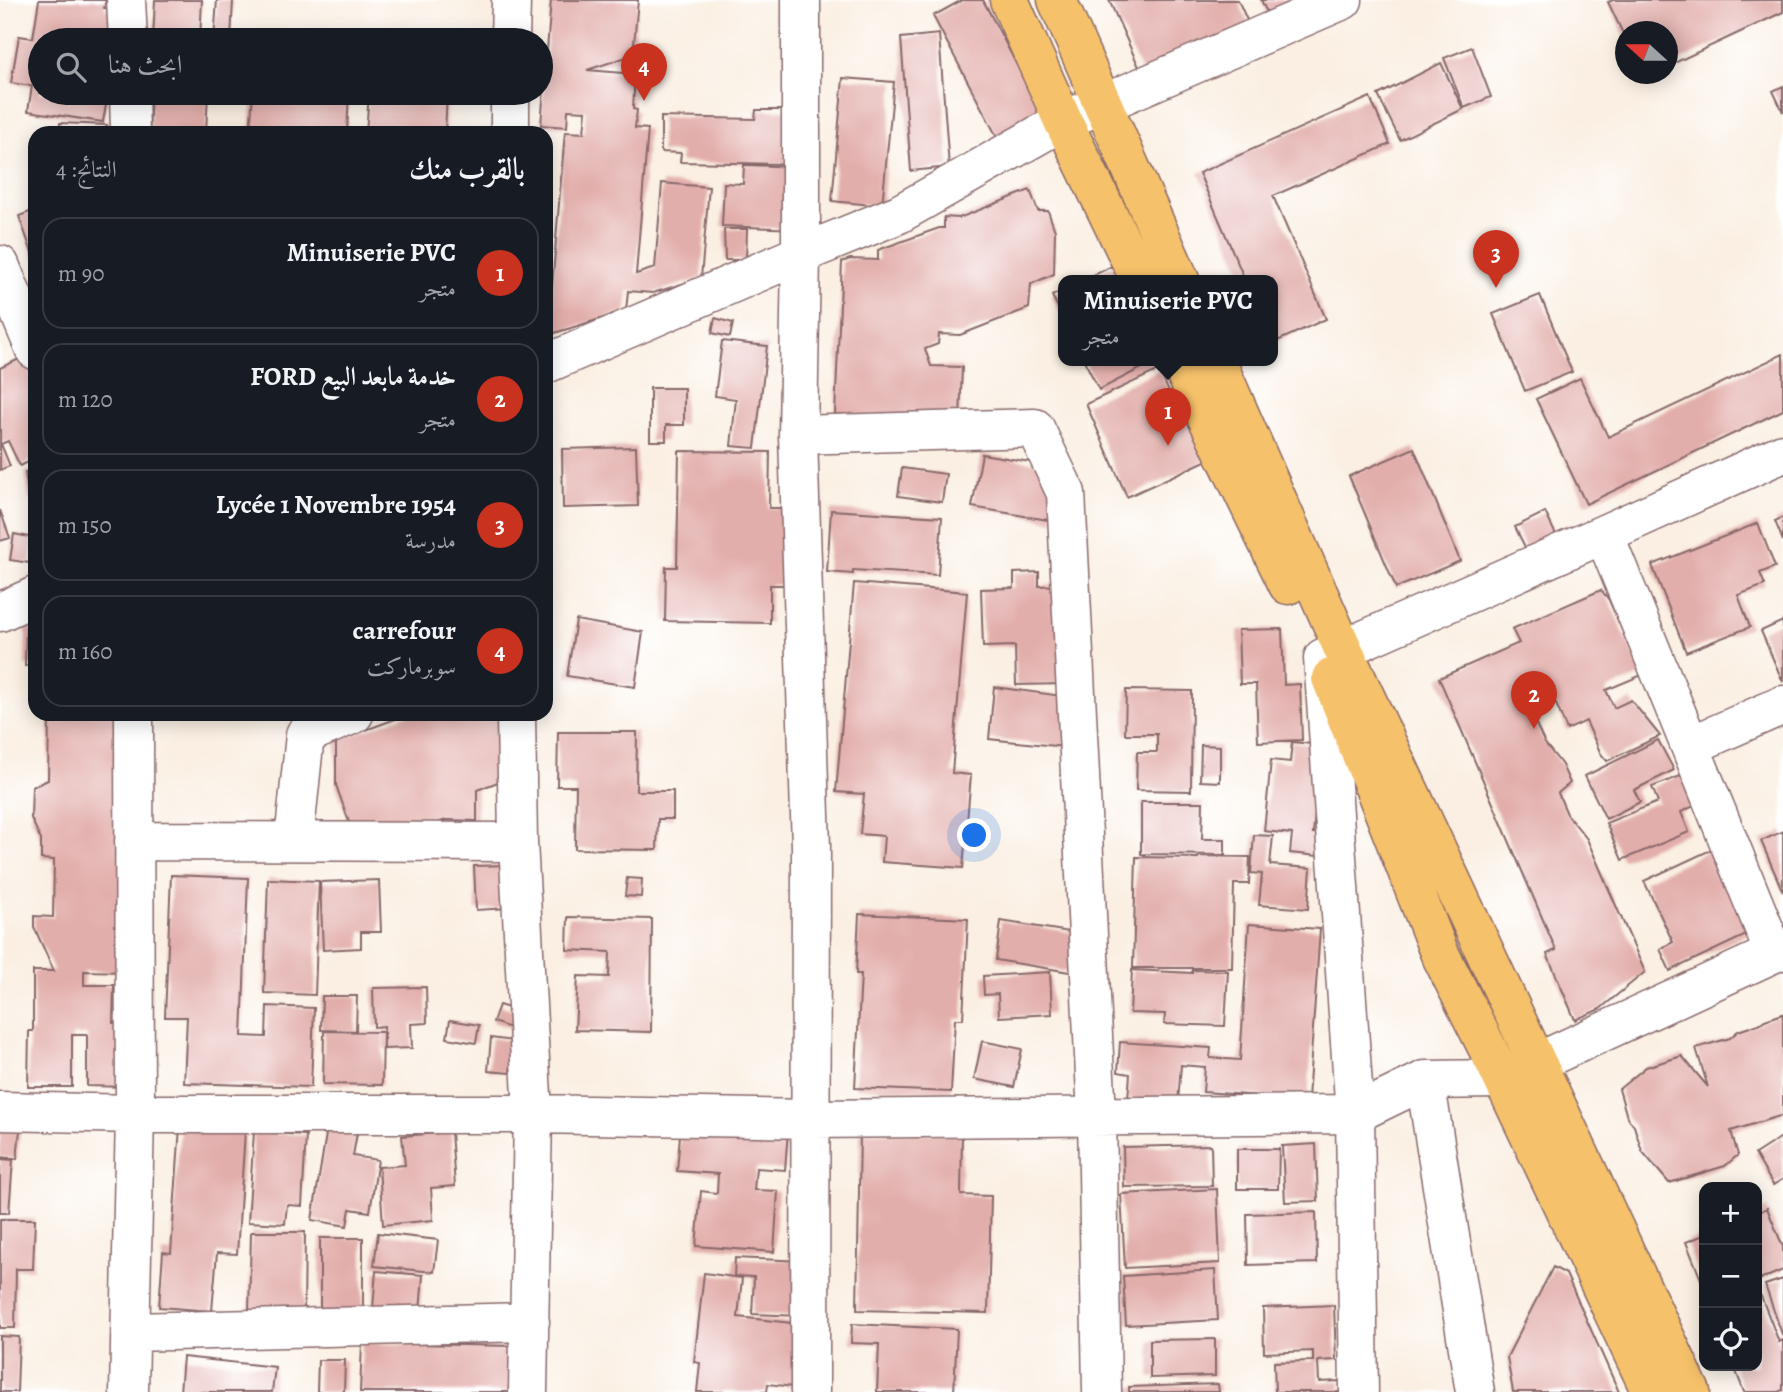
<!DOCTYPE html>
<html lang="ar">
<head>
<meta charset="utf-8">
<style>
	:root { --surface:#171b24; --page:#242831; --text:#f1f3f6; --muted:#9ea1a6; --line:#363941; --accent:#c8321e }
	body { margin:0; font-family:Alegreya,Amiri,serif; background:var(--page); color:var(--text); direction:rtl }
	.controls { position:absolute; right:21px; bottom:21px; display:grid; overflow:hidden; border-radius:14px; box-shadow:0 4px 18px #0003 }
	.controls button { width:63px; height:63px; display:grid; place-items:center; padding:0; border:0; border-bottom:2px solid var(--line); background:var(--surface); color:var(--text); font:35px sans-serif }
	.compass { position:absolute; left:1615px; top:21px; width:63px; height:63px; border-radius:50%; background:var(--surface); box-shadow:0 4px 18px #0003; rotate:291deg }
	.you { position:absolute; left:975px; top:836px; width:24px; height:24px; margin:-18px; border:5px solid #fff; border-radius:50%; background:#1a73e8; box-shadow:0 0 0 10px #1a73e833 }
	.badge { display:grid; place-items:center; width:46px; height:46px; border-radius:50%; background:var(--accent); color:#fff; font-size:23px; font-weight:700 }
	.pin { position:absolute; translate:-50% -58px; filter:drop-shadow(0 2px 4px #0008) }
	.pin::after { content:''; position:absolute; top:37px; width:24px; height:21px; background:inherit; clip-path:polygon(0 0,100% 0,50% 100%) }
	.popup { position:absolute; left:1058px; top:275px; width:220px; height:91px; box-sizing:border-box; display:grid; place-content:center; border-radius:14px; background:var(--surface); filter:drop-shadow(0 2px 5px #0005); font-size:23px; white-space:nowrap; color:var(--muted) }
	.popup b { font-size:26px; color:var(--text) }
	.popup::after { content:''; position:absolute; left:50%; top:100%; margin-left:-14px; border:14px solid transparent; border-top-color:var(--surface) }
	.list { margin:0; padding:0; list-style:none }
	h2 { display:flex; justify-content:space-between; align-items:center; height:91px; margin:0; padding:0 28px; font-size:30px }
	h2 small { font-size:23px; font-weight:400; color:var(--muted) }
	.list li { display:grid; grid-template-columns:46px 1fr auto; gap:21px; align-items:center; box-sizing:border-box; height:112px; margin:0 14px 14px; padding:0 14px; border:2px solid var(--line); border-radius:21px }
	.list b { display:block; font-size:26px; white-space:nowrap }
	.list p { margin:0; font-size:23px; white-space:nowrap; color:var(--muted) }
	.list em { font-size:23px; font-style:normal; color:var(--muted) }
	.icon { flex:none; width:38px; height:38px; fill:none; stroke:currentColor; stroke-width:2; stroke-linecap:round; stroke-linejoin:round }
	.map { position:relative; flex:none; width:1783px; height:1392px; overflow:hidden; direction:ltr }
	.search { position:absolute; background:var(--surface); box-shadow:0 4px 18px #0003; left:28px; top:28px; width:525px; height:77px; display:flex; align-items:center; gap:18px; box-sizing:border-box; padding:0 24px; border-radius:38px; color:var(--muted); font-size:26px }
	.panel { position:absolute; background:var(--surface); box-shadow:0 4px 18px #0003; left:28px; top:126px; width:525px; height:595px; border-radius:21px; direction:rtl }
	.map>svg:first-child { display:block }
	.building { fill:#e2aeab }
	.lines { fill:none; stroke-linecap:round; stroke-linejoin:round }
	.minor-casing { stroke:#88686b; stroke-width:41 }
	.major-casing { stroke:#88686b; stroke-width:41 }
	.minor { stroke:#fff; stroke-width:38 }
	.major { stroke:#f5c16b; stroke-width:38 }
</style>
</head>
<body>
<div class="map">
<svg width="1783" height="1392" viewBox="0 0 1783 1392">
	<rect width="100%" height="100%" fill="#fff"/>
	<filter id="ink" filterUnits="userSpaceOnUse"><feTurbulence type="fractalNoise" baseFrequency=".0143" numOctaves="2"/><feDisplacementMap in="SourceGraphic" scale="14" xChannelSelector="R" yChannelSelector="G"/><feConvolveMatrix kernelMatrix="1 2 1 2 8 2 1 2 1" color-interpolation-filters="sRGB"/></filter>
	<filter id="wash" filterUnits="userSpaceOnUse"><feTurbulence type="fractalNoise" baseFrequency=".00686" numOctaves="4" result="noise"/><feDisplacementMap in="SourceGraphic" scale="28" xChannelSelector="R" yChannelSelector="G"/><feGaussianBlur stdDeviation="1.57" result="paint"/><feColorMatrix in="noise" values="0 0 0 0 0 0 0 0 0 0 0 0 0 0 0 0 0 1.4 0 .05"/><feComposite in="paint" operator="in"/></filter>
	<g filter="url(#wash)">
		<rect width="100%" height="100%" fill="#faefe2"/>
		<g id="blocks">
			<path class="building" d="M39,0H106L104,8L122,11L117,40H40V93H108L103,122L28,111L32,86L11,83L19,36L33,38Z
				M155,0H202L200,40H153Z
				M217,0H233L231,40H214Z
				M551,0H638L633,55L587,70L635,74L633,109L637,110L635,128L648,129L636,274L655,268L662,183L709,187L701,278L653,293L628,291L626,311L548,335L565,132L584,133L586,111L568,110L567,127L541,125Z
				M962,0H983L1042,113L997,137L933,16Z
				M1109,0H1238L1250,27L1143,76Z
				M1261,0H1304L1269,17Z
				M1613,0H1783V12L1668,66V32H1626V40L1608,2Z
				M939,34L949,167L911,171L901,38Z
				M1472,47L1491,97L1464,108L1444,58Z
				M636,53L657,55L654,74L634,71Z
				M1441,63L1463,109L1400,140L1378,95Z
				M843,78L894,82L882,206L832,201Z
				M1783,86V112L1773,91Z
				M151,93H208L206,133H149Z
				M253,93H349L347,133H250Z
				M369,93H447L445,133H366Z
				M1370,97L1390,144L1273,196L1326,319L1273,343V280H1245L1199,173Z
				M756,110H787L786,164L680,162L681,153L661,152V117L755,119Z
				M60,123L107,125V133H59Z
				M744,165L798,167L796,229L722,226L724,183L743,184Z
				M1030,190L1038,211H1048L1055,231L1054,274L1031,284L1029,308L960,335L939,334L938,344L925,349L931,366L962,367L960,420L835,414L842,262L850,259L878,260V250L939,228H944V217L959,218Z
				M35,210V261L19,216Z
				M724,229H747L746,260H725Z
				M1118,263L1127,280H1084Z
				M1063,290V317L1052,296Z
				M1540,295L1572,372L1525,391L1493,314Z
				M715,318L733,323L730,337L712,333Z
				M722,341L767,346L755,448L731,446L736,399L715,396Z
				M30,354L35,366V459L20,466L8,441L1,444L10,466L0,470V368Z
				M1783,354V410L1586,504L1536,399L1580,378L1608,437Z
				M1084,360H1157L1099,390Z
				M1159,370L1169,392L1176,389L1214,457L1127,497L1086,404Z
				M650,388H684V425H666V441H650Z
				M636,447L638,506L563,508L562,449Z
				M1414,448L1460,561L1396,588L1349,476Z
				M679,451L770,452L769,508H787L786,585H770V623L665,621L666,567H677Z
				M982,454L1048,465L1054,521L972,507Z
				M902,468L946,474L942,502L898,496Z
				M35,470V499L29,500L25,472Z
				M0,510L10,538L0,541Z
				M831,510L942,517L938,575L853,570V574L827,572Z
				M1545,512L1557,537L1528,553L1515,527Z
				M1783,517V541L1775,521Z
				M1758,523L1775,567L1760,573L1765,585L1738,595L1750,627L1686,652L1652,565Z
				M14,534L34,538L30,563L10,560Z
				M1039,572V586L1063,585L1066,684L1016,685L1015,646L983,647L981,589L1014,588V573Z
				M854,583L967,592L952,773L971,775L963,868L882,862L884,836L860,834L864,794L836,792Z
				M1601,590L1609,600L1642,675L1606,690L1614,708L1631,700L1660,736L1607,761L1601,754L1586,721L1567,730L1549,687L1527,704L1544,742L1562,765L1570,783L1558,793L1567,814L1587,839L1645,972L1600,1009L1575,1020L1547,954L1556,950L1439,678L1519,643L1512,629Z
				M576,620L643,632L635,687L567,676Z
				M1783,621V682L1761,631Z
				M35,625V666H25L26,629Z
				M1282,629L1284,685L1300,684L1302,740L1258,742L1256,684H1240L1238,630Z
				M994,687L1070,697L1065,747L989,739Z
				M1126,690L1192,691L1191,791L1136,790L1137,752H1157V734H1125Z
				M49,714H128V972L84,971V985H114L113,1023H132L131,1087L87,1086V1035H72V1087H28L29,1031H33V971H54L34,927V916L53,917L54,860L41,859V840L31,818L32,787L48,780Z
				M409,714H505L508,778L477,790V821L446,820L424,828L348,826L349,822L336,785V741Z
				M558,732H637L636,791H673V819H658L657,850L575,849L576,786H557Z
				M1658,740L1674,770L1634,790L1640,802L1606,819L1585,776Z
				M1292,742L1322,745L1313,833L1330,834L1328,857L1290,853L1292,834L1264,831L1271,760L1290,762Z
				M1201,745L1220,746V782L1200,781Z
				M1683,775L1696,805L1681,812L1689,832L1622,860L1606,823L1658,802L1652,787Z
				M1141,802H1203L1202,839H1225V855L1141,854Z
				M1783,831V892L1761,841Z
				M1254,835L1273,836L1270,865L1311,868L1308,909L1259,905L1262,874L1251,873Z
				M1719,846L1759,929L1670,971L1660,949L1673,942L1644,881Z
				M1199,856L1250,857L1249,884H1234L1232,968H1133L1136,857L1198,858Z
				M508,865L509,908L476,910L474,866Z
				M171,875L248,878L242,1036L266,1037L267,1006L314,1008L311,1087L184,1083L187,1017H165Z
				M627,878L642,879L641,897L625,896Z
				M268,879L319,881L315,995L264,993Z
				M379,880L381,932H361V948L323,950L320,882Z
				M859,914L968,919L963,1019H955L951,1092L855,1088L861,974H856Z
				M568,917L652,919L651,1032L575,1030L578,976L609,977L610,952L567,950Z
				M1001,921L1076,933L1070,972L996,960Z
				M1249,924L1320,929L1308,1099L1203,1092L1205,1067L1181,1065L1178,1102L1128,1099L1130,1074L1118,1072L1120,1042L1211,1048L1210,1058L1240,1060Z
				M1132,970L1192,973V970L1228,971L1225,1026L1164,1024L1165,1014L1130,1013Z
				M1050,972L1052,1014L999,1017L998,994L984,995L983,976Z
				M426,987L427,1023L411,1024L412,1048L384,1049V1026L374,1027L373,988Z
				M322,996H357L356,1031L321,1030Z
				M499,1005L518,1011L513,1029L493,1022Z
				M1783,1014V1115L1731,1131L1738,1155L1725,1166L1669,1183L1642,1151L1634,1126L1627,1117L1619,1089L1646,1067L1682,1056L1708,1087L1696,1048L1730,1038L1738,1031L1759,1024L1765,1020Z
				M450,1020L479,1025L476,1043L447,1038Z
				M324,1031L383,1032L382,1085L323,1084Z
				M491,1038L513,1041L510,1073L488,1071Z
				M982,1041L1022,1049L1014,1087L974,1079Z
				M681,1123L788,1131L785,1170L756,1168L754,1190L778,1191L774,1252L696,1246L701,1191L717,1193L718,1174L677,1171Z
				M180,1127L245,1131L237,1254L217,1253L212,1311L159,1307L163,1252L171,1253Z
				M0,1128L20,1130L17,1159L0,1157Z
				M327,1128L357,1133L353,1156L378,1160L370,1212L350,1209L347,1226L312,1220Z
				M254,1132L306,1135L302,1206L287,1205L285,1224L248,1222Z
				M451,1132L455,1186L431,1188L433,1220L383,1225L379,1167L405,1165L402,1136Z
				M860,1132L962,1134L961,1195L991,1196L988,1313L857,1310Z
				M1783,1136V1179L1773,1185L1755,1154Z
				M1316,1144L1318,1201L1285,1202L1282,1146Z
				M1211,1145L1212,1186L1124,1187L1123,1147Z
				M1237,1149H1279L1278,1189H1237Z
				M0,1159L13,1160L9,1213H0Z
				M1217,1189L1220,1263L1125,1268L1121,1194Z
				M1767,1208L1783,1247V1270L1757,1281V1213Z
				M1316,1212L1317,1263L1248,1265L1247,1214Z
				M0,1219H35L33,1269H16L15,1328H0Z
				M251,1232H305L304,1313L249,1312Z
				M378,1233L438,1240L434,1272L374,1266Z
				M1704,1235V1287L1686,1242Z
				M320,1238H363V1315H320Z
				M735,1258L802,1261L799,1316L752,1314L754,1277L734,1276Z
				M1553,1267L1566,1274L1619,1392H1513L1507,1357Z
				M1215,1270L1218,1320L1126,1325L1123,1276Z
				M376,1271L423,1275L420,1312L373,1308Z
				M704,1273L742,1278L738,1317L809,1325L802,1388L768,1384L767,1392H697L700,1363L694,1362Z
				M1783,1279V1337L1765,1285Z
				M1761,1296L1779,1342L1783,1340V1390L1778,1392H1744L1734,1366H1757V1297Z
				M1334,1305L1336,1360L1318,1361L1319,1382L1340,1381L1341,1392H1275L1274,1362L1313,1361V1351L1264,1353L1263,1308Z
				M852,1324L957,1329L954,1392H877L879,1344L851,1343Z
				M0,1336L19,1337L17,1392H0Z
				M1215,1339V1376L1150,1378V1340Z
				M362,1343L514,1346L513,1392H360Z
				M183,1357L275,1367L272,1392H180Z
				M318,1360H345L344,1392H317Z
				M1218,1384L1219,1392H1129V1387Z"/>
		</g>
	</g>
	<g filter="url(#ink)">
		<use href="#blocks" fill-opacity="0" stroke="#88686b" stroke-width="2"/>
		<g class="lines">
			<g class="minor-casing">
				<path id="minor" d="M126,0L128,40
					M801,0V254L798,435L811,847L810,1392
					M510,40L511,0
					M129,93L130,133
					M510,133V93
					M0,265L35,350
					M546,364L801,254L899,214L1063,121L1343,0
					M798,435L1035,428L1066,493L1097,1116L1102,1392
					M1604,534L1774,953
					M0,612L35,596
					M516,714L518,842L533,1114L528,1392
					M1690,746L1783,705
					M134,841L518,842
					M294,841L305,735L354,714
					M1425,1080L1475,1392
					M0,1111L135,1114H533L811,1119L1355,1114L1425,1080L1501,1079L1783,949
					M131,1332L530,1322
					M129,1392L135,1114L134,714
					M1359,1392L1355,1114L1323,658L1604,534L1783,453"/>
			</g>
			<g class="major-casing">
				<path id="major" d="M1009,0L1063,121L1140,280
					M1057,0L1180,280
					M1179,360L1288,585
					M1216,360L1343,649L1691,1392
					M1331,678L1439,952L1496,1065L1651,1392"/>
			</g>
			<use href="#minor" class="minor"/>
			<use href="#major" class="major"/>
		</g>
	</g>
</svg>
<div class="controls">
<button>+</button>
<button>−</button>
<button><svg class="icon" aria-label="locate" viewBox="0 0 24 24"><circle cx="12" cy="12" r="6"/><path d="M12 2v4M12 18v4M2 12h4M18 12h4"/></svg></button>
</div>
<svg class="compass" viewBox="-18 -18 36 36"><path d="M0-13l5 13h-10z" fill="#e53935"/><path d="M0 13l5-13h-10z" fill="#9ea1a6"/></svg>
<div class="you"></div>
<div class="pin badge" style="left:1168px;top:446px">1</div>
<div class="popup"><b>Minuiserie PVC</b>متجر</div>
<div class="pin badge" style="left:1534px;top:729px">2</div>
<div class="pin badge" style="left:1496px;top:288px">3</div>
<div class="pin badge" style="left:644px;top:101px">4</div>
<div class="search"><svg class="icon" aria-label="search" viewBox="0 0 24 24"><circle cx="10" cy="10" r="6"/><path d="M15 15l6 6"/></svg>ابحث هنا</div>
<section class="panel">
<h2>بالقرب منك<small>النتائج: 4</small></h2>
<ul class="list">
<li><span class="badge">1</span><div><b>Minuiserie PVC</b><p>متجر</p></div><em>90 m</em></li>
<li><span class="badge">2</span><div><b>خدمة مابعد البيع FORD</b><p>متجر</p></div><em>120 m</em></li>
<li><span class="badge">3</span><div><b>Lycée 1 Novembre 1954</b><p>مدرسة</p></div><em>150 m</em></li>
<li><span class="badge">4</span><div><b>carrefour</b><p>سوبرماركت</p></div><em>160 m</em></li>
</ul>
</section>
</div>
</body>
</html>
